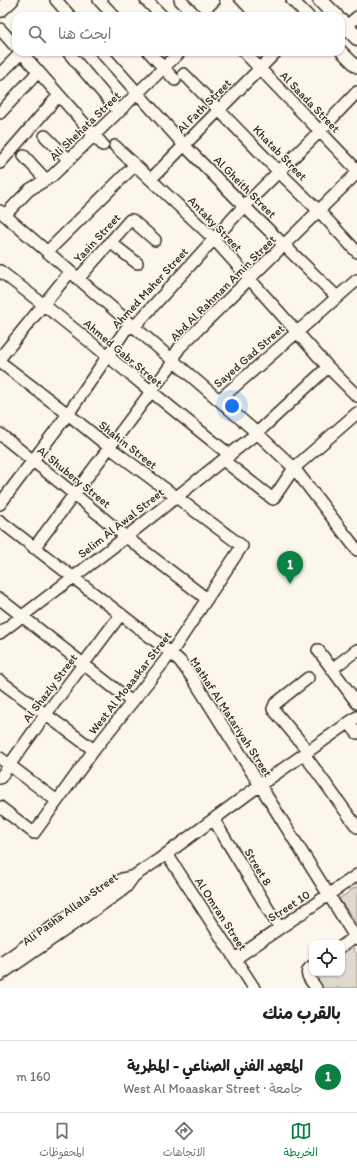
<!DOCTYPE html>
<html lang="ar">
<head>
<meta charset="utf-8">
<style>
	:root { --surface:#fff; --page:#f2f2f2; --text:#222; --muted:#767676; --line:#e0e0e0; --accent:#0b8043 }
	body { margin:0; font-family:Itim,"Playpen Sans Arabic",sans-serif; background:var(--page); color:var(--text); direction:rtl }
	.controls { position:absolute; right:12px; bottom:12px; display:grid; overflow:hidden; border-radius:8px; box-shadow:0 1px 3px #0004 }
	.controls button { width:36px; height:36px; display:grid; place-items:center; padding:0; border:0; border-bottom:1px solid var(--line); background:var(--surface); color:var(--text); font:20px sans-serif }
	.you { position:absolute; left:232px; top:406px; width:14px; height:14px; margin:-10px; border:3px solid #fff; border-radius:50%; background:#1a73e8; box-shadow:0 0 0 6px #1a73e833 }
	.badge { display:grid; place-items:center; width:26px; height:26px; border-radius:50%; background:var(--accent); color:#fff; font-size:13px; font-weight:700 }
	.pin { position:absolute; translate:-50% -33px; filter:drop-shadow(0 1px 2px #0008) }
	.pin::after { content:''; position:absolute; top:21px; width:14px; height:12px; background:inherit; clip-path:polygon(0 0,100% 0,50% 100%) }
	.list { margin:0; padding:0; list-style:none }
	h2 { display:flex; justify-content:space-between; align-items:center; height:52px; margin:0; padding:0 16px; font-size:17px }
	h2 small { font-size:13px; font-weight:400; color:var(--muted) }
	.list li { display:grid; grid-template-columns:26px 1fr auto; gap:12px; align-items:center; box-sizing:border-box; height:72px; padding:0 16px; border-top:1px solid var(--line) }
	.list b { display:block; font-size:15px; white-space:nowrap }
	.list p { margin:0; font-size:13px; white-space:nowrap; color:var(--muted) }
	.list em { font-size:13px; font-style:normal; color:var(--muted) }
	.icon { flex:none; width:22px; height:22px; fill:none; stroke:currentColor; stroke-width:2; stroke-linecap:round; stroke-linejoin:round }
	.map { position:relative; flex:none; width:357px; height:988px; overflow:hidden; direction:ltr }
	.search { position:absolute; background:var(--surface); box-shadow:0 1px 3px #0004; left:12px; right:12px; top:12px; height:44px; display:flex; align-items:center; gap:10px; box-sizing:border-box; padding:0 14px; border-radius:12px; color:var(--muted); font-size:15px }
	.sheet { height:124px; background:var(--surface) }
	nav { display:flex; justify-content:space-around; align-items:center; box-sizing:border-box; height:56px; border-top:1px solid var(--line); background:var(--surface); font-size:11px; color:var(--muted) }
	nav a { display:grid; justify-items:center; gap:2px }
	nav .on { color:var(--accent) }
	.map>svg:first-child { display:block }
	.green { fill:#dfd9ce; stroke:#8d8276 }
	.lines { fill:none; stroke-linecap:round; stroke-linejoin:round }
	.minor-casing { stroke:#3b2a1e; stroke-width:14 }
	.major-casing { stroke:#3b2a1e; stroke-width:17 }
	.minor { stroke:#fbf7ec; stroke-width:11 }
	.major { stroke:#fbf7ec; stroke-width:14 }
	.labels { text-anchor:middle; stroke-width:3; stroke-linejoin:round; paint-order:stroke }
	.street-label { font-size:12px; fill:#3b2a1e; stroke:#fbf7ec }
</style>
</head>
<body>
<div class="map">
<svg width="357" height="988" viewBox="0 0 357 988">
	<rect width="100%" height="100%" fill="#fbf7ec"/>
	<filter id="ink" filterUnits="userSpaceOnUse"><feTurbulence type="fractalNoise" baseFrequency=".025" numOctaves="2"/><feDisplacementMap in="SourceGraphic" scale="8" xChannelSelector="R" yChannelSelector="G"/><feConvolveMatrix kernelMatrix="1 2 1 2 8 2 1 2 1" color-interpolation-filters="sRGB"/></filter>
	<g filter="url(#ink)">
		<path class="green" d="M357,886V924L339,899Z
			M350,944L357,954V988H321L309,971L312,973H342V949Z"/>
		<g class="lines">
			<g class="minor-casing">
				<path id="minor" d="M56,0L70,16
					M99,0L114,16
					M146,0L162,16
					M180,0L196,16
					M225,0L240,16
					M292,0L308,16
					M216,16L229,4
					M346,27L357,17
					M0,29L16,47
					M341,51L357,67
					M21,52L103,145
					M68,52L119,112
					M101,52L184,145L244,206L337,297
					M149,52L175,80
					M244,52L357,170
					M0,74L21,53
					M184,74L278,171L319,211L357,252
					M0,113L38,72
					M45,136L69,160
					M115,146L214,239L328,367L357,396
					M24,156L46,180
					M0,163L59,95
					M151,179L276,52
					M0,211L257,433L294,468L357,550
					M5,215L29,190L52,176L180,52
					M110,242L137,263
					M47,252L135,165
					M0,271C78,330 153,394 230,455
					M78,279L130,220H132L155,240
					M0,358L70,272
					M0,362L68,414L109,447L242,546L171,653L94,750L34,833L0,807
					M219,400L357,280
					M0,434L74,494L126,537L207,599
					M223,460L273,499L294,468L357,413
					M0,504L68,414L126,329L134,327L244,206L320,131L357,92
					M0,521L171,653L180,661L194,680L357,940
					M34,548L174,361L176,353L180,347L357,173
					M0,599L132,702
					M0,633L126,537L257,433L328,367
					M318,650L357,703
					M332,669L357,650
					M308,678L275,704L273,709L308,751
					M0,681L94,750
					M349,723L357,733
					M304,754L357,827
					M0,758L57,801
					M0,778L46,714L121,614
					M214,820L279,927
					M167,854L254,988
					M342,946L355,937
					M235,959L357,875
					M0,964L113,884L122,879L134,876L161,858L260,785L357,717
					M312,966C302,973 311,980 316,988
					M0,975L120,892L126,887L134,876"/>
			</g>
			<g class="major-casing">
				<path id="major" d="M320,0L336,16
					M0,10L11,0
					M341,21L357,38"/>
			</g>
			<use href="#minor" class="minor"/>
			<use href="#major" class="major"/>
		</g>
	</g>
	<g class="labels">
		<g class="street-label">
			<text transform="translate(310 102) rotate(46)" y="4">Al Saada Street</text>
			<text transform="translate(204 106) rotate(-45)" y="4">Al Fath Street</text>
			<text transform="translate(85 126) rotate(-44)" y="4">Ali Shehata Street</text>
			<text transform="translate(280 153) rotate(46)" y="4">Khatab Street</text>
			<text transform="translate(245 187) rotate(45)" y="4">Al Gheith Street</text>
			<text transform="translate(215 224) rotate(46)" y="4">Antaky Street</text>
			<text transform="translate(97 238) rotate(-47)" y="4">Yasin Street</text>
			<text transform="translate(150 288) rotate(-47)" y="4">Ahmed Maher Street</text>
			<text transform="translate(223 288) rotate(-45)" y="4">Abd Al Rahman Amin Street</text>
			<text transform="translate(123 353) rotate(40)" y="4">Ahmed Gabr Street</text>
			<text transform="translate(249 356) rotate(-41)" y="4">Sayed Gad Street</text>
			<text transform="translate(128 445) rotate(38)" y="4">Shahin Street</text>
			<text transform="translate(74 477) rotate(39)" y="4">Al Shubery Street</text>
			<text transform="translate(121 523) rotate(-38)" y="4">Selim Al Awal Street</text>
			<text transform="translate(130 683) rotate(-52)" y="4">West Al Moaaskar Street</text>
			<text transform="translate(50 688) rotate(-53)" y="4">Al Shazly Street</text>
			<text transform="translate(231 717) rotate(57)" y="4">Mathaf Al Matariyah Street</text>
			<text transform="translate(258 867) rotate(59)" y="4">Street 8</text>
			<text transform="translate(289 906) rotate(-33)" y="4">Street 10</text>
			<text transform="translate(70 909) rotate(-36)" y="4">Ali Pasha Allala Street</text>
			<text transform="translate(221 914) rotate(57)" y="4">Al Omran Street</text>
		</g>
	</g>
</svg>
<div class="controls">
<button><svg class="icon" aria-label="locate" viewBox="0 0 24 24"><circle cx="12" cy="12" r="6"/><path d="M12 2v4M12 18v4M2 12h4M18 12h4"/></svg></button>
</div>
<div class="you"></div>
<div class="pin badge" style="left:290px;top:584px">1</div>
<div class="search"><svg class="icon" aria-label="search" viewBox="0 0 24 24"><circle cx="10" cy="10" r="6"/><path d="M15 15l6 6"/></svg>ابحث هنا</div>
</div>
<section class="sheet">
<h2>بالقرب منك<small></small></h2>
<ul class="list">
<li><span class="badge">1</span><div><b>المعهد الفني الصناعي - المطرية</b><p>جامعة · West Al Moaaskar Street</p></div><em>160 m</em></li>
</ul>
</section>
<nav>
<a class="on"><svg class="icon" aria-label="map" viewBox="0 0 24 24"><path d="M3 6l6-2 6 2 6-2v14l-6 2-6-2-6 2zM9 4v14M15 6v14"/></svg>الخريطة</a>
<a><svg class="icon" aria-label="directions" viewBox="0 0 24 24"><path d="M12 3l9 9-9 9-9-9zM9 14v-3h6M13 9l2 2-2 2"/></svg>الاتجاهات</a>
<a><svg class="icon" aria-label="saved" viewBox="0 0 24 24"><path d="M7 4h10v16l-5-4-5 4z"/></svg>المحفوظات</a>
</nav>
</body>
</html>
